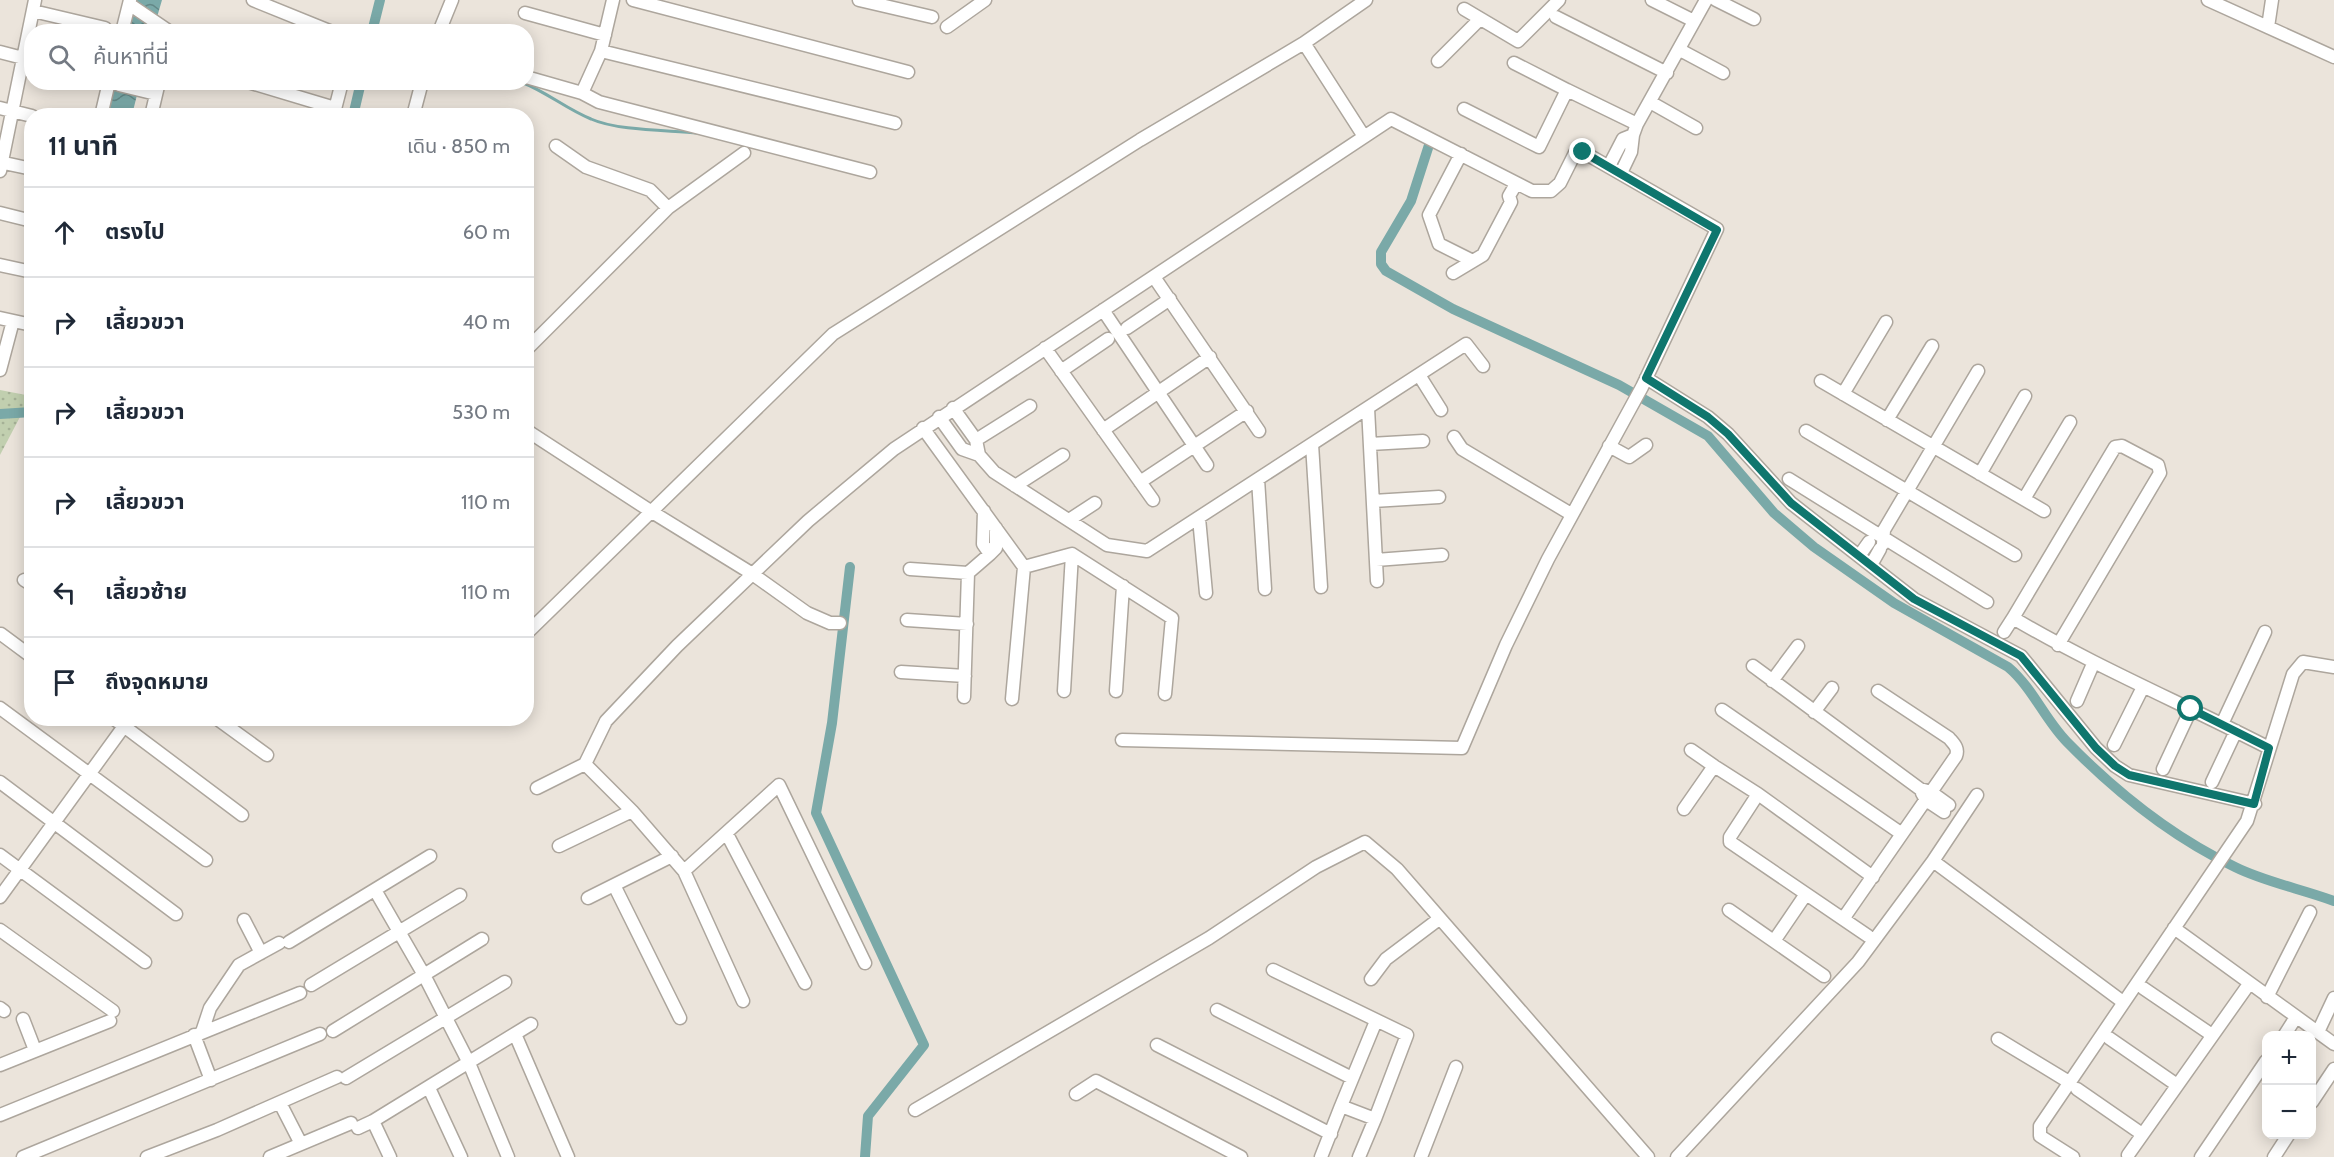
<!DOCTYPE html>
<html lang="th">
<head>
<meta charset="utf-8">
<style>
	:root { --surface:#fff; --page:#f6f6f7; --text:#1f2937; --muted:#747a83; --line:#e0e1e3 }
	body { margin:0; font-family:Cabin,"Noto Sans Thai",sans-serif; background:var(--page); color:var(--text) }
	.controls { position:absolute; right:18px; bottom:18px; display:grid; overflow:hidden; border-radius:12px; box-shadow:0 3px 15px #0003 }
	.controls button { width:54px; height:54px; display:grid; place-items:center; padding:0; border:0; border-bottom:2px solid var(--line); background:var(--surface); color:var(--text); font:30px sans-serif }
	.stop { position:absolute; width:18px; height:18px; margin:-14px; border:4px solid #0f766e; border-radius:50%; background:#fff }
	.stop.end { background:#0f766e; border-color:#fff; box-shadow:0 2px 6px #0008 }
	.list { margin:0; padding:0; list-style:none }
	h2 { display:flex; justify-content:space-between; align-items:center; height:78px; margin:0; padding:0 24px; font-size:26px }
	h2 small { font-size:20px; font-weight:400; color:var(--muted) }
	.list li { display:grid; grid-template-columns:39px 1fr auto; gap:18px; align-items:center; box-sizing:border-box; height:90px; padding:0 24px; border-top:2px solid var(--line) }
	.list b { display:block; font-size:22px; white-space:nowrap }
	.list em { font-size:20px; font-style:normal; color:var(--muted) }
	.icon { flex:none; width:33px; height:33px; fill:none; stroke:currentColor; stroke-width:2; stroke-linecap:round; stroke-linejoin:round }
	.map { position:relative; flex:none; width:2334px; height:1157px; overflow:hidden }
	.search { position:absolute; background:var(--surface); box-shadow:0 3px 15px #0003; left:24px; top:24px; width:510px; height:66px; display:flex; align-items:center; gap:15px; box-sizing:border-box; padding:0 21px; border-radius:24px; color:var(--muted); font-size:22px }
	.panel { position:absolute; background:var(--surface); box-shadow:0 3px 15px #0003; left:24px; top:108px; width:510px; height:618px; border-radius:24px }
	.map>svg:first-child { display:block }
	.green { fill:url(#green-dots) }
	.water { fill:url(#water-waves) }
	.lines { fill:none; stroke-linecap:round; stroke-linejoin:round }
	.stream { stroke:#7aa9a8; stroke-width:3 }
	.canal { stroke:#7aa9a8; stroke-width:10 }
	.street-casing { stroke:#ada69d; stroke-width:15 }
	.street { stroke:#fff; stroke-width:12 }
	.route { stroke:#0f766e; stroke-width:8 }
</style>
</head>
<body>
<div class="map">
<svg width="2334" height="1157" viewBox="0 0 2334 1157">
	<defs>
		<pattern id="green-dots" width="8" height="8" patternUnits="userSpaceOnUse" patternTransform="scale(1.5)"><rect width="8" height="8" fill="#c1cfaf"/><path d="M2 2h.1M6 6h.1" fill="none" stroke="#a5b196" stroke-width="1.8" stroke-linecap="round"/></pattern>
		<pattern id="water-waves" width="16" height="10" patternUnits="userSpaceOnUse" patternTransform="scale(1.5)"><rect width="16" height="10" fill="#7aa9a8"/><path d="M0 5q4-4 8 0t8 0" fill="none" stroke="#638887"/></pattern>
	</defs>
	<rect width="100%" height="100%" fill="#ebe4db"/>
	<path class="green" d="M0,390L31,396L0,455Z"/>
	<path class="water" d="M126,0H162L153,31L118,32Z
		M105,83H140L132,115L97,116Z"/>
	<g class="lines">
		<path class="stream" d="M521,82C547,92 566,109 591,119C618,131 667,130 698,133"/>
		<path class="canal" d="M372,32L380,0
			M353,116L361,82
			M1429,145L1411,201L1381,252V264L1386,271L1453,309L1619,385L1708,436L1774,513L1814,547L1894,603L2008,667C2033,688 2045,720 2067,742C2116,792 2172,837 2235,867C2265,882 2302,889 2334,901
			M0,414L32,412
			M850,567L832,723L816,813L924,1045L868,1116L865,1157"/>
		<g class="street-casing">
			<path id="street" d="M253,0L332,32
				M633,0L908,72
				M859,0L932,17
				M1652,0L1694,21
				M1716,0L1754,19
				M2208,0L2334,57
				M129,4L170,32
				M1464,9L1518,41L1559,0
				M33,11L105,28
				M525,13L605,35
				M1556,17L1667,73
				M947,27L985,0
				M2268,27L2272,0
				M122,32L130,0
				M439,32L452,0
				M1304,43L1363,135
				M1680,50L1723,73
				M601,51L895,123
				M0,52L23,58
				M1438,61L1479,20
				M1514,63L1567,90
				M526,77L582,93L601,51L613,0
				M248,82L335,108
				M119,85L156,94
				M582,93L599,102L870,172
				M1650,102L1696,128
				M0,108L32,116
				M1464,109L1539,147L1567,90L1637,124L1706,0
				M334,113L342,82
				M101,116L109,82
				M151,116L159,82
				M413,116L422,82
				M556,146L586,167L650,190L668,208
				M1461,154L1429,215L1439,244L1473,261L1483,255L1511,202L1509,196L1516,184
				M0,162L32,169
				M1609,166L1623,139L1633,135
				M0,171L35,0
				M1621,173L1631,152L1633,135L1637,124
				M0,213L32,221
				M0,265L32,272
				M1453,273L1473,261
				M1154,277L1259,431
				M1103,310L1207,465
				M0,318L32,325
				M1127,328L1170,299
				M1045,348L1153,500
				M526,350L668,208L744,153
				M0,370L13,321
				M1061,371L1108,339
				M1419,375L1441,410
				M1646,378L1708,417L1728,434L1791,503L1914,599L2021,656L2096,748L2115,766L2129,775L2255,804
				M1821,381L2044,511
				M1843,394L1886,322
				M1368,408L1377,581
				M939,417L962,449L979,455L976,440L953,408
				M1887,420L1932,346
				M923,428L1024,567L1012,699
				M526,430L652,512L751,573L807,613L830,623H840
				M1103,430L1210,357
				M1806,431L2015,555
				M1454,437L1462,449L1571,514
				M976,440L1030,406
				M1312,444L1321,587
				M1370,444L1423,441
				M1609,446L1629,457L1646,445
				M979,455L994,472L1107,545L1147,551L1466,344L1483,366
				M1980,474L2025,396
				M1258,479L1265,589
				M1789,479L1987,602
				M1140,482L1247,411
				M1015,486L1063,455
				M2024,499L2070,422
				M1373,501L1439,497
				M984,511L983,544L990,554L996,548V528
				M1199,518L1206,593
				M1069,520L1095,503
				M1883,544L1884,530L1978,371
				M1859,556L1869,542
				M1376,560L1442,555
				M1871,565L1880,549
				M1024,567L1072,554L1172,618L1165,694
				M910,569L968,573
				M24,580L32,585
				M907,620L967,624
				M2004,632L2013,618
				M1,634L32,657
				M526,634L833,334L1140,140L1304,43L1366,0
				M2058,645L2160,473L2158,465L2122,446L2115,447L2013,618C2096,667 2184,704 2269,748
				M1753,666L1920,789L1931,792L1949,805
				M901,672L965,676
				M1772,681L1798,646
				M1064,691L1072,554
				M1116,691L1123,586
				M964,697L968,573L990,554
				M2077,701L2093,664
				M0,708L206,860
				M1722,710L1902,834
				M1814,712L1832,688
				M113,718L242,815
				M216,718L267,755
				M2222,724L2265,632
				M2114,745L2143,687
				M1691,750L1714,766
				M2163,769L2191,709
				M0,782L176,914
				M2212,782L2236,731
				M537,788L585,764
				M1922,793L1926,800L1944,812
				M1684,809L1714,766L1758,794
				M727,834L805,983
				M559,846L632,811
				M0,855L145,962
				M1933,861L2123,1002
				M684,871L743,1001
				M1873,877L1758,794L1730,837V842L1843,919L1956,756C1959,748 1954,744 1949,738L1878,691
				M614,885L680,1018
				M375,890L424,975L469,1063L508,1157
				M0,897L130,718
				M588,898L672,856
				M1729,910L1824,976
				M1843,919L1868,936
				M244,920L261,953
				M2174,928L2334,1044
				M0,930L113,1011
				M1774,941L1806,894
				M289,942L430,856
				M865,963L779,785L684,871L632,811L585,764L606,721L677,646L808,521L894,449L1391,119L1532,191H1551L1560,183L1575,153L1583,152L1717,229L1642,387L1548,559L1506,645L1462,748L1122,740
				M1273,970L1407,1035L1375,1119L1341,1106L1321,1157
				M1371,979L1386,959L1439,919
				M311,985L460,895
				M2143,988L2212,1035
				M2267,997L2310,912
				M0,1008L4,1011
				M1217,1010L1352,1078
				M23,1019L35,1050
				M333,1031L482,939
				M202,1032L210,1008L239,965L279,943
				M2318,1032L2334,998
				M515,1034L568,1157
				M194,1035L211,1080
				M2284,1036L2296,1017
				M2109,1038L2177,1085
				M1998,1039L2069,1082
				M1157,1045L1331,1134
				M0,1065L110,1021
				M346,1078L505,982
				M429,1088L461,1157
				M2077,1089L2142,1134
				M1076,1094L1096,1081L1241,1157
				M2312,1102L2334,1069
				M280,1103L300,1142
				M1341,1106L1376,1021
				M915,1110L1209,938L1316,867L1365,842L1397,869L1648,1157
				M0,1115L300,993
				M358,1128L373,1121
				M2128,1155L2249,984
				M23,1157L320,1034
				M147,1157L217,1130L337,1077
				M270,1157L351,1123
				M390,1157L373,1121L531,1024
				M1359,1157L1375,1119
				M1421,1157L1456,1067
				M1677,1157L1858,962L1933,861L1977,795
				M2073,1157L2040,1136V1126L2247,821L2293,674L2303,662L2334,667
				M2201,1157L2266,1061
				M2274,1157L2289,1134"/>
		</g>
		<use href="#street" class="street"/>
	</g>
	<g class="lines">
		<path class="route" d="M1583,152L1717,230L1646,378L1708,417L1728,434L1791,503L1914,599L2021,656L2096,748L2115,766L2129,775L2254,804L2269,748L2191,709"/>
	</g>
</svg>
<div class="controls">
<button>+</button>
<button>−</button>
</div>
<div class="stop" style="left:2191px;top:709px"></div>
<div class="stop end" style="left:1583px;top:152px"></div>
<div class="search"><svg class="icon" aria-label="search" viewBox="0 0 24 24"><circle cx="10" cy="10" r="6"/><path d="M15 15l6 6"/></svg>ค้นหาที่นี่</div>
<section class="panel">
<h2>11 นาที<small>เดิน · 850 m</small></h2>
<ul class="list">
<li><svg class="icon" aria-label="ahead" viewBox="0 0 24 24"><path d="M12 20V5M6 11l6-6 6 6"/></svg><div><b>ตรงไป</b></div><em>60 m</em></li>
<li><svg class="icon" aria-label="right" viewBox="0 0 24 24"><path d="M7 20v-9h11M14 6l5 5-5 5"/></svg><div><b>เลี้ยวขวา</b></div><em>40 m</em></li>
<li><svg class="icon" aria-label="right" viewBox="0 0 24 24"><path d="M7 20v-9h11M14 6l5 5-5 5"/></svg><div><b>เลี้ยวขวา</b></div><em>530 m</em></li>
<li><svg class="icon" aria-label="right" viewBox="0 0 24 24"><path d="M7 20v-9h11M14 6l5 5-5 5"/></svg><div><b>เลี้ยวขวา</b></div><em>110 m</em></li>
<li><svg class="icon" aria-label="left" viewBox="0 0 24 24"><path d="M17 20v-9H6M10 6l-5 5 5 5"/></svg><div><b>เลี้ยวซ้าย</b></div><em>110 m</em></li>
<li><svg class="icon" aria-label="arrive" viewBox="0 0 24 24"><path d="M6 21V4h12l-3 4 3 4H6"/></svg><div><b>ถึงจุดหมาย</b></div></li>
</ul>
</section>
</div>
</body>
</html>
